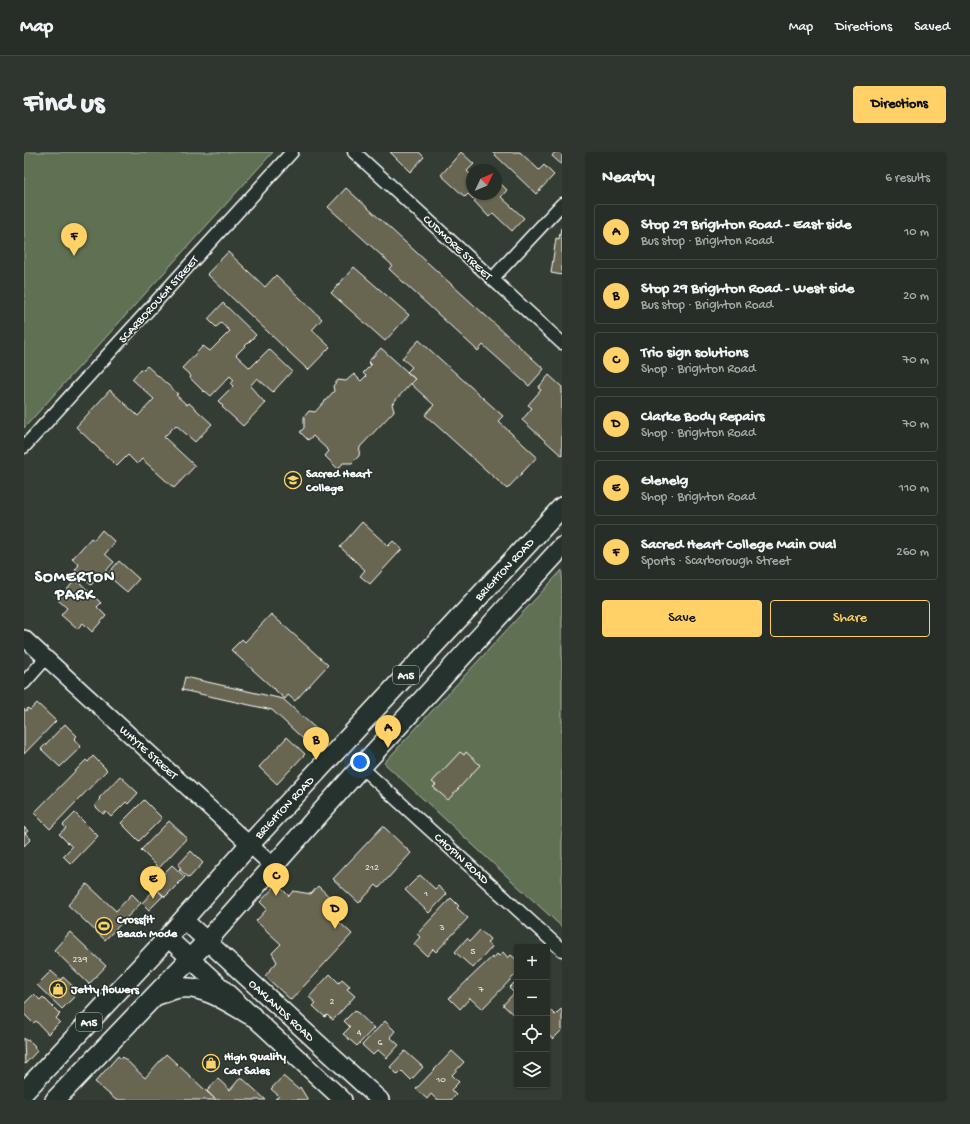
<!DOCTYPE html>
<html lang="en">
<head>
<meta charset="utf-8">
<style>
	:root { --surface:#262e27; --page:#2e362f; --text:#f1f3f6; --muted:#a4a8a7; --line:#424a44; --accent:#ffd166 }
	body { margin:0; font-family:"Gochi Hand",sans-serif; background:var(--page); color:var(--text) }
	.controls { position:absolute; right:12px; bottom:12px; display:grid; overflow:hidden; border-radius:4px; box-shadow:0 1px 3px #0004 }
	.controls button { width:36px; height:36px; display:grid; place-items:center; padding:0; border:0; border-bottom:1px solid var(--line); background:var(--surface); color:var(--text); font:20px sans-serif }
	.compass { position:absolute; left:442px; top:12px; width:36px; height:36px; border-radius:50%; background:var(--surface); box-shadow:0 1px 3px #0004; rotate:46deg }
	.you { position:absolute; left:336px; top:610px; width:14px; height:14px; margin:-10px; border:3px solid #fff; border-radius:50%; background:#1a73e8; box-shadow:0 0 0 6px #1a73e833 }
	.badge { display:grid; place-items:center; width:26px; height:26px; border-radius:50%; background:var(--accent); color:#111; font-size:13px; font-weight:700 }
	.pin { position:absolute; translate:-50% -33px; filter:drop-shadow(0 1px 2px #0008) }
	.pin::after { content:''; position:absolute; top:21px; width:14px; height:12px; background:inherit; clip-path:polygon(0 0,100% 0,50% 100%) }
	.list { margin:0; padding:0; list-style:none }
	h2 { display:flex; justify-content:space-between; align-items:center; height:52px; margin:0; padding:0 16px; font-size:17px }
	h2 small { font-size:13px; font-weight:400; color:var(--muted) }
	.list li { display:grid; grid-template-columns:26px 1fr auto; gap:12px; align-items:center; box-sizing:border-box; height:56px; margin:0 8px 8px; padding:0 8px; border:1px solid var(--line); border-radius:4px }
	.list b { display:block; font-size:15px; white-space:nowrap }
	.list p { margin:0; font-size:13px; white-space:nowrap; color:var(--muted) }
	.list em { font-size:13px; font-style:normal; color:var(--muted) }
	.actions { display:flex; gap:8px; padding:12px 16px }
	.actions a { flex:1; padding:9px 0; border:1px solid var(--accent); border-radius:4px; text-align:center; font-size:14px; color:var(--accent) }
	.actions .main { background:var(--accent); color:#111 }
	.icon { flex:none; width:22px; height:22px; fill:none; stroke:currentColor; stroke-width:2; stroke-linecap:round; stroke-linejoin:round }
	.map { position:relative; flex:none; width:538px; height:948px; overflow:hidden; border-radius:4px }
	header { display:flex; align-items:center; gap:24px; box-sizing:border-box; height:56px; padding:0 20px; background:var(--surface); border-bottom:1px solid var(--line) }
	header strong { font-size:19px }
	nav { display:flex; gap:22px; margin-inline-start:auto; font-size:14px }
	.intro { display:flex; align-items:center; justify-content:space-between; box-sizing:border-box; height:96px; padding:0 24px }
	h1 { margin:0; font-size:28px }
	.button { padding:10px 18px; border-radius:4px; background:var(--accent); color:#111; font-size:14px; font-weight:700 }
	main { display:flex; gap:24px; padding:0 24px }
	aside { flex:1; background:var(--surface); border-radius:4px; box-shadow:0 1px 3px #0004 }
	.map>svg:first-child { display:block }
	.green { fill:#5f7052; stroke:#afb8a8 }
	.building { fill:#676551; stroke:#fff }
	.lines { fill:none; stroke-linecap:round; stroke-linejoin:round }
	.minor-casing { stroke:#fff; stroke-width:15 }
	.tertiary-casing { stroke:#fff; stroke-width:18 }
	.secondary-casing { stroke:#fff; stroke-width:20 }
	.primary-casing { stroke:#fff; stroke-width:22 }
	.minor { stroke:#26332d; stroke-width:12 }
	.tertiary { stroke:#26332d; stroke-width:15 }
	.secondary { stroke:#26332d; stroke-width:17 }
	.primary { stroke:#26332d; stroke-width:19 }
	.labels { text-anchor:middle; stroke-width:3; stroke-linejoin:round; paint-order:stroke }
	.number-label { font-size:10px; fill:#d9d8d4 }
	.shield { fill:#26332d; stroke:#bec2c0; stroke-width:1 }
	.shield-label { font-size:11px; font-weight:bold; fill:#fff }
	.street-label { font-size:12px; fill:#fff; stroke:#26332d }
	.poi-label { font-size:12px; font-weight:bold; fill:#fff; stroke:#26332d; text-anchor:start }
	.district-label { font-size:16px; font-weight:bold; letter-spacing:1px; fill:#fff; stroke:#26332d }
</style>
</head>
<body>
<header>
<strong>Map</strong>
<nav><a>Map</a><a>Directions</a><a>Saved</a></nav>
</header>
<div class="intro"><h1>Find us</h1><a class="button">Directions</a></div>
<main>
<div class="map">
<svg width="538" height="948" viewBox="0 0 538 948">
	<rect width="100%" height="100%" fill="#333d34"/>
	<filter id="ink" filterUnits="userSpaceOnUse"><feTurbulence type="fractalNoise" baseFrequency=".025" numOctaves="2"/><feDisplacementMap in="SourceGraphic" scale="8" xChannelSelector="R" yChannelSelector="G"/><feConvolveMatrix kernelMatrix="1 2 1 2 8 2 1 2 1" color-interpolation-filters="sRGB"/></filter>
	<g filter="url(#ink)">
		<path class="green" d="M0,0H249L0,276Z
			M538,418V775L360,611Z"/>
		<path class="building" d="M366,0H395L400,5L386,20Z
			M437,0L450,12L443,19L448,24V42H453L449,47L444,42L441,45L417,23Z
			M468,0H496L515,18L520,13L530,23L512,42Z
			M531,0H538V13L528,4Z
			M472,27L483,38L477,45L500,66L488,79L469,61L465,65L450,49L457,42H472Z
			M322,36L520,217L505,234L459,193L454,199L365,117L368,113L304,55Z
			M537,76H538V123L527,121L532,86L535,87Z
			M204,100L241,135L252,123L298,167L288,178L306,195L284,218L183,122Z
			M330,115L385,163L361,189L307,141Z
			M199,151L232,183L212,203L226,216L245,197L268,219L249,240L233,226L226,234L241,251L219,274L198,255L199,254L194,249L209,234L207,232L210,228L206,224L187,244L181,239L180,240L166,226L167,224L158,216L179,194L186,199L206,179L197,171L192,175L184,167Z
			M395,188L479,264L474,269L513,305L483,337L401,263L410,253L387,232L391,227L383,220L388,215L378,206Z
			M357,196L391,227L368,252L370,259L336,295L335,304L328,311H319L314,317L301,304L305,299L289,284L284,288L276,280L280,276V265L285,259L291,260L310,239L309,234L314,228L322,229L330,222L337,229L342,224L339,221L347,213L344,210Z
			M123,214L154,242L152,243L163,253L165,251L188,272L171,290L152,273L140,285L171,314L150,336L118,307L113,312L104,303L93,314L52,275L86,238L114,264L130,247L108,227L117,217L119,218Z
			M525,223L538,235V304L498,268L508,256L504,253L517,238L514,236Z
			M338,370L364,394L369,389L378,397L346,432L336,424L341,418L316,395Z
			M78,378L91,390L81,402L90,410L77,424L76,423L67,433L51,418L55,413L48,407L67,386L70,388Z
			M95,409L115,427L103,440L83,423Z
			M52,427L77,451L73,455L82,464L68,480L59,471L53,477L37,463L43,456L34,448Z
			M247,462L304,513L271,549L264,543L261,547L207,498L218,487L221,490Z
			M161,525L259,547L299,583L288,595L248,558L158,538Z
			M13,551L32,569L0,602V557L2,559L4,556L6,558Z
			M41,572L53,584L50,587L57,595L36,615L17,597Z
			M263,585L281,602L253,632L235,615Z
			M436,600L440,603L442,600L456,613L424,648L409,635L412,633L408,630Z
			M69,604L83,618L26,677L10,661L62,608L64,610Z
			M96,624L114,641L104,652L102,650L87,665L82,660L79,662L70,653L76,647L75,646Z
			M120,648L138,666L115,689L97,671Z
			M51,661L74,684L47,712L39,704L48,695L35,682L42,676L39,673Z
			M145,669L163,686L135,716L117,698Z
			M359,674L387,701L355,736L352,733L335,751L309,727Z
			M0,675L4,679L1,681L7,687L0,694Z
			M167,699L179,711L165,726L155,717L157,716L154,713Z
			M148,713L161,725L141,745L128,733Z
			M396,723L411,737L414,734L423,742L405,761L381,738Z
			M63,732L92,759L108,742L117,751L81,788L44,753Z
			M253,732L265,744L269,739L287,742L294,734L311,750L303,759L328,782L267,848L241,824L253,810L248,801L257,792L232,769L243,757L236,750Z
			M132,736L139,744L125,758L118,751Z
			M427,746L435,754L433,756L444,766L412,800L409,797L403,804L390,792L396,785L393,782Z
			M456,778L466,787L463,791L468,795L449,816L431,800L443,786L446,789Z
			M46,780L82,814L65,832L30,798Z
			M479,800L484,806L487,803L493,808V821L458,857L446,846L436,857L425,846L468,805L469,807L473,802L475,804Z
			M27,819L37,828L39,825L55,840L38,857L13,833Z
			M306,822L315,831L318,827L326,834L323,837L331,844L309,868L303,863L301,865L289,854L292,851L285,845Z
			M493,828V866L479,853L490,841L485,836Z
			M10,842L16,848L19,845L36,862L32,866L36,870L24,882L12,869L9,871L0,862V852Z
			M523,855L531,863L538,856V878L529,887L523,882Z
			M331,858L350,876L333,894L319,882L326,875L320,869Z
			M361,869L371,879L366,885L375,893L363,906L354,898L349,903L338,893Z
			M0,886L3,889L5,888L11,894L10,895L13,899L1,912Z
			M381,899L399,915L387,928L378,919L374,923L366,915Z
			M428,899L440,910L428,923L435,930L427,938L432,943L427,948H413L407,942L403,947L392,937Z
			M142,902L192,948H92L71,930L94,904L97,907L99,905L121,926Z
			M259,924L274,937L276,935L284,948L251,947L255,944L247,937Z
			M217,925L242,948H192L183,939L194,927L206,938Z"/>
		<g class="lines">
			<g class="minor-casing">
				<path id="minor" d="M330,0L538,191
					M468,127L538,52
					M0,295L268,0
					M0,531L22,506
					M337,615L538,798"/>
			</g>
			<g class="tertiary-casing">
				<path id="tertiary" d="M0,486L249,714"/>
			</g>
			<g class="secondary-casing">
				<path id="secondary" d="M159,767L356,948
					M143,785L319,948"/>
			</g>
			<g class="primary-casing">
				<path id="primary" d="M131,844C139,841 148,837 156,836C181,833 207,852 228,864
					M0,940L136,794L226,692L538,355
					M31,948L183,789L337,615L538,395"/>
			</g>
			<use href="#minor" class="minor"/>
			<use href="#tertiary" class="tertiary"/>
			<use href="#secondary" class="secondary"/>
			<use href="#primary" class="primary"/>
		</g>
	</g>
	<defs>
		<g id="school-ring" transform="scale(0.9)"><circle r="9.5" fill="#26332d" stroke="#ffd166" stroke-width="1.5"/><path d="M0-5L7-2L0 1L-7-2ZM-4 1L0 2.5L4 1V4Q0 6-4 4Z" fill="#ffd166"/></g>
		<g id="stadium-ring" transform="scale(0.9)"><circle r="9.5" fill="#26332d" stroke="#ffd166" stroke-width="1.5"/><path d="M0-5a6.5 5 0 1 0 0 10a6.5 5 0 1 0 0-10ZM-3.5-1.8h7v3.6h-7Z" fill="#ffd166"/></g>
		<g id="shop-ring" transform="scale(0.9)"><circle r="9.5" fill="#26332d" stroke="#ffd166" stroke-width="1.5"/><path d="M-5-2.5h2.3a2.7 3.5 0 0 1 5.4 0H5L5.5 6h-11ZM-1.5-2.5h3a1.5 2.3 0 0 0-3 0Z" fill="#ffd166"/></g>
	</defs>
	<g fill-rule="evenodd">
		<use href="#school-ring" x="269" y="328"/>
		<use href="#stadium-ring" x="80" y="774"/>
		<use href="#shop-ring" x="34" y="837"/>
		<use href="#shop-ring" x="187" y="911"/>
	</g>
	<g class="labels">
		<g class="number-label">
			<text x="348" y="718">212</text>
			<text x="402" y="744">1</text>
			<text x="418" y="778">3</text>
			<text x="449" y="802">5</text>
			<text x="56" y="810">239</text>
			<text x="457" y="840">7</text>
			<text x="308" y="852">2</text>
			<text x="335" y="883">4</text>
			<text x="356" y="893">6</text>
			<text x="417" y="930">10</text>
		</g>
		<g class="shield">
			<rect x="369" y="514" width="26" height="18" rx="3"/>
			<rect x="52" y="861" width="26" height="18" rx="3"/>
		</g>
		<g class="shield-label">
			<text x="382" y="527">A15</text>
			<text x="65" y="874">A15</text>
		</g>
		<g class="street-label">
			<text transform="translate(434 95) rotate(43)" y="4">CUDMORE STREET</text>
			<text transform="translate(134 147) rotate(-48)" y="4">SCARBOROUGH STREET</text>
			<text transform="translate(480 417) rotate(-47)" y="4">BRIGHTON ROAD</text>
			<text transform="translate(125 600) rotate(42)" y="4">WHYTE STREET</text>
			<text transform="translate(260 655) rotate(-47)" y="4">BRIGHTON ROAD</text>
			<text transform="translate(438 706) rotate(42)" y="4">CHOPIN ROAD</text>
			<text transform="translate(258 858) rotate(43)" y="4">OAKLANDS ROAD</text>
		</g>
		<g class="poi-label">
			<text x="282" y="325">Sacred Heart<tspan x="282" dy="14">College</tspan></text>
			<text x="93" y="771">Crossfit<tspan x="93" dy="14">Beach Mode</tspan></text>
			<text x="47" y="841">Jetty flowers</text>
			<text x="200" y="908">High Quality<tspan x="200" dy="14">Car Sales</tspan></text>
		</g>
		<g class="district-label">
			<text x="51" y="429">SOMERTON<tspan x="51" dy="18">PARK</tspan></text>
		</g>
	</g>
</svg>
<div class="controls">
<button>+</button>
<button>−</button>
<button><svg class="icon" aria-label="locate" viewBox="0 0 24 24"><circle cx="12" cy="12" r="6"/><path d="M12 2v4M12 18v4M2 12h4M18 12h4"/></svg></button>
<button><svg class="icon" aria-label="layers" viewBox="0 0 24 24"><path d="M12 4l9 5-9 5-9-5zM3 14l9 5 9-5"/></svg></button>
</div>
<svg class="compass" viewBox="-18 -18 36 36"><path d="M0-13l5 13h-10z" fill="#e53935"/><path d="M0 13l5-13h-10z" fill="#a4a8a7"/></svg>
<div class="you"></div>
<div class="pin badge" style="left:364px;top:596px">A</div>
<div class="pin badge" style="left:292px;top:608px">B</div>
<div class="pin badge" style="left:252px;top:744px">C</div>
<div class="pin badge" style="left:311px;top:777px">D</div>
<div class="pin badge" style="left:129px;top:747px">E</div>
<div class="pin badge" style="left:50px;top:104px">F</div>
</div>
<aside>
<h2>Nearby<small>6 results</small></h2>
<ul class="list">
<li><span class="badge">A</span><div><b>Stop 29 Brighton Road - East side</b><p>Bus stop · Brighton Road</p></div><em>10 m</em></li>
<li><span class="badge">B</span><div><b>Stop 29 Brighton Road - West side</b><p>Bus stop · Brighton Road</p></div><em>20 m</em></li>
<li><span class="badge">C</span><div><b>Trio sign solutions</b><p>Shop · Brighton Road</p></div><em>70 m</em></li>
<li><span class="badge">D</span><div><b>Clarke Body Repairs</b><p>Shop · Brighton Road</p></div><em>70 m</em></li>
<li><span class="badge">E</span><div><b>Glenelg</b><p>Shop · Brighton Road</p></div><em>110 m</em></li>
<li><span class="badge">F</span><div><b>Sacred Heart College Main Oval</b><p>Sports · Scarborough Street</p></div><em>260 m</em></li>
</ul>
<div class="actions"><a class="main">Save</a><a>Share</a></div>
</aside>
</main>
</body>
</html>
